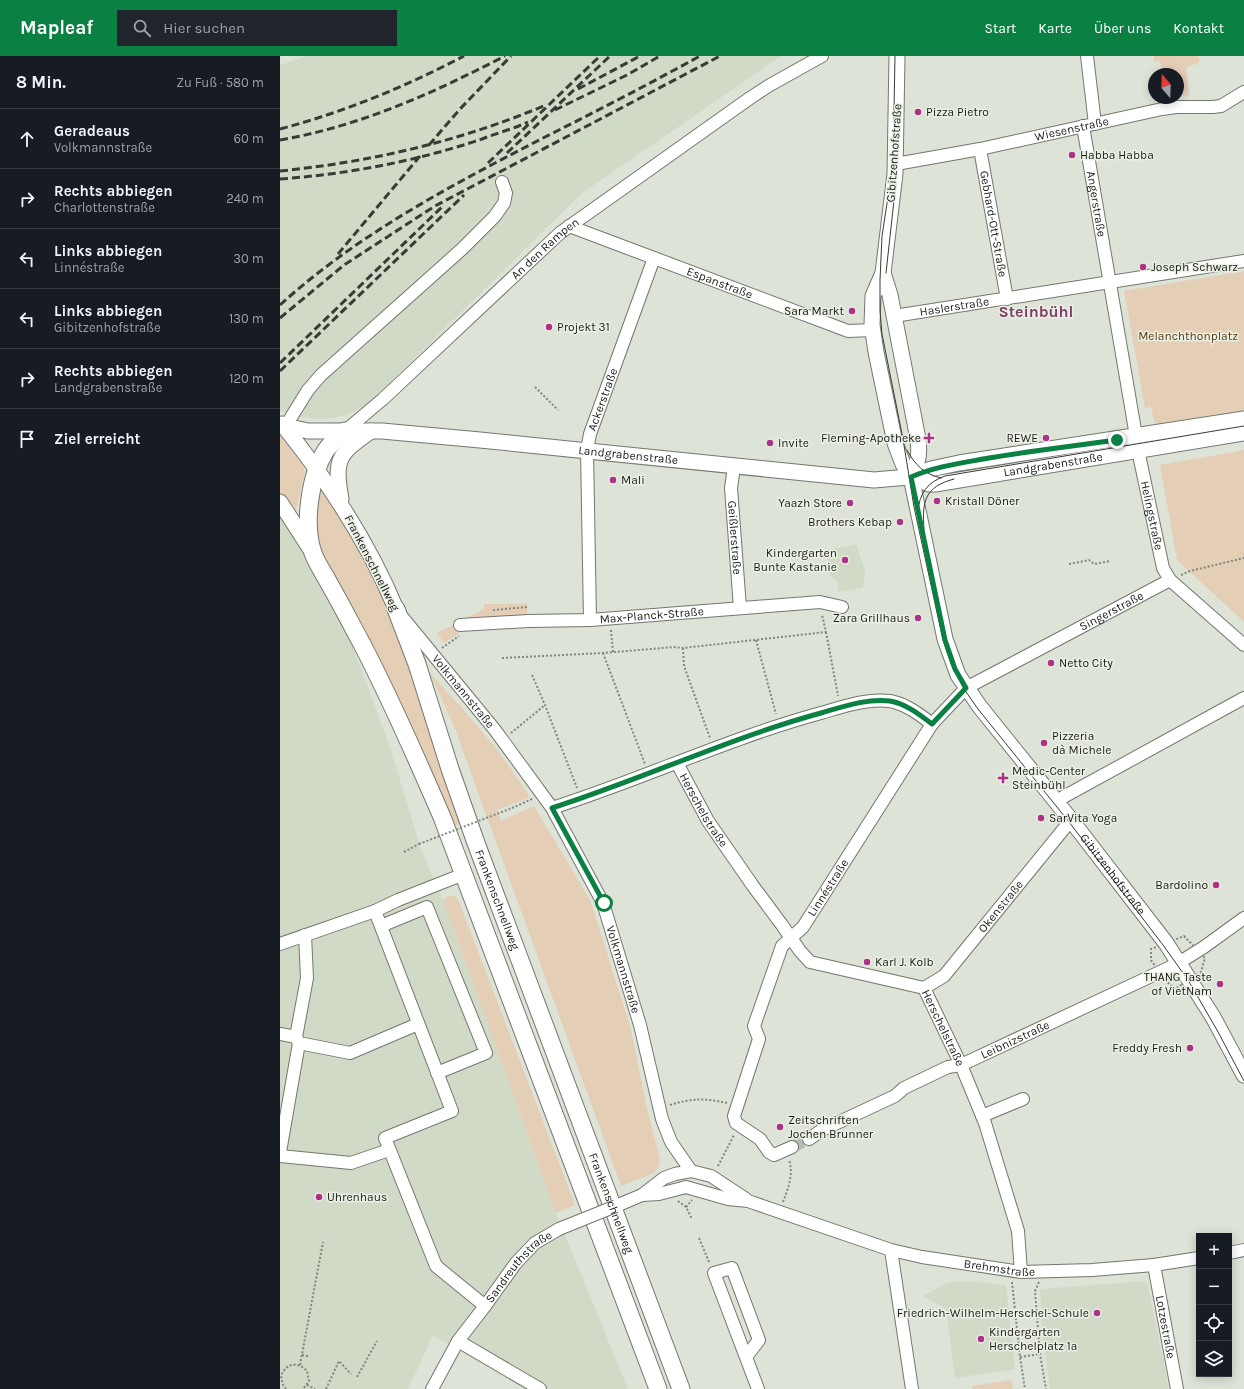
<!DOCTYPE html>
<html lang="de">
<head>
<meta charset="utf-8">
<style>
	:root { --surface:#171b24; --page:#20242c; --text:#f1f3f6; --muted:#9ea1a6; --line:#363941; --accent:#0b8043 }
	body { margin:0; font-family:Karla,sans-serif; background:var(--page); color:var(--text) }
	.controls { position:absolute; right:12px; bottom:12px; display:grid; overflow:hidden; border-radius:0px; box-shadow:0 2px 10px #0003 }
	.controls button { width:36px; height:36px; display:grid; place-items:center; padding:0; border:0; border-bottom:1px solid var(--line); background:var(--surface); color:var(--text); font:20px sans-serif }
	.compass { position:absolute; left:868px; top:12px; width:36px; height:36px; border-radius:50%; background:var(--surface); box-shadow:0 2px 10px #0003; rotate:341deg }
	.stop { position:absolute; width:12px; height:12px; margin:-9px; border:3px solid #0b8043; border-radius:50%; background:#fff }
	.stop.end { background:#0b8043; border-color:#fff; box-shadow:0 1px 4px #0008 }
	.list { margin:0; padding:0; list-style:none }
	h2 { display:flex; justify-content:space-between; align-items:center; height:52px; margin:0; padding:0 16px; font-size:17px }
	h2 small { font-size:13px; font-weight:400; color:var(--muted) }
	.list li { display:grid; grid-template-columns:26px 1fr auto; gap:12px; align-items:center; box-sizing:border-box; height:60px; padding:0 16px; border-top:1px solid var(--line) }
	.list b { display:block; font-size:15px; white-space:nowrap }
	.list p { margin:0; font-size:13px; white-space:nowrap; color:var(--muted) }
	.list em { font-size:13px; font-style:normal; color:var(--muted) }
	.icon { flex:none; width:22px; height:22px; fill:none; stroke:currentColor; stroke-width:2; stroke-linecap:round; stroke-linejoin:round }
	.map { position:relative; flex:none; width:964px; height:1333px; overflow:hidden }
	header { display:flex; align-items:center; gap:24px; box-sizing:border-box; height:56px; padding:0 20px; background:var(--accent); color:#fff }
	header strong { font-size:19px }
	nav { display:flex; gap:22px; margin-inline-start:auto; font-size:14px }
	.search { width:280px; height:36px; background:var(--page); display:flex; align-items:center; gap:10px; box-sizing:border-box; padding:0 14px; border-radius:0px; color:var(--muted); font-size:15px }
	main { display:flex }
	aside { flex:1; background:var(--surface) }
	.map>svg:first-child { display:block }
	.built { fill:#d1d9c7 }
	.green { fill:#e5ceb6 }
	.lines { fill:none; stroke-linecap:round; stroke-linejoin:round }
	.minor-tunnel { stroke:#b7bbb2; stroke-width:12; stroke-dasharray:12 6; stroke-linecap:butt }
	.minor-casing { stroke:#73776d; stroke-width:14 }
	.major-casing { stroke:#73776d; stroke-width:17 }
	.highway-casing { stroke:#73776d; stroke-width:19 }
	.path { stroke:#82857e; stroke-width:2; stroke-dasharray:2 2; stroke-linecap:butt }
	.minor { stroke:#fff; stroke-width:12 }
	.major { stroke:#fff; stroke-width:15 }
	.highway { stroke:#fff; stroke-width:17 }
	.tram { stroke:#393b36; stroke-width:1 }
	.rail { stroke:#393b36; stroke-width:3; stroke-dasharray:8 4; stroke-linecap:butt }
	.minor-bridge-casing { stroke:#73776d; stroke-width:14; stroke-linecap:butt }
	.path-bridge { stroke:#82857e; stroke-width:2; stroke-dasharray:2 2; stroke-linecap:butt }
	.minor-bridge { stroke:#fff; stroke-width:12 }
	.route { stroke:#0b8043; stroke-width:5 }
	.poi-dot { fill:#ab3286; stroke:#ebf0e5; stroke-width:1.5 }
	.labels { text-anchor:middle; stroke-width:3; stroke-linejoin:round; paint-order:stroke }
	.poi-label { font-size:12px; fill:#1a1b18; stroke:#ebf0e5; text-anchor:start }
	.street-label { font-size:12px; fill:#1a1b18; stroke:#ebf0e5 }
	.park-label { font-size:12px; fill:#59380a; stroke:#ebf0e5 }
	.district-label { font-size:16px; font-weight:bold; fill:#7c3e66; stroke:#ebf0e5 }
</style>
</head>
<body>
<header>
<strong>Mapleaf</strong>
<div class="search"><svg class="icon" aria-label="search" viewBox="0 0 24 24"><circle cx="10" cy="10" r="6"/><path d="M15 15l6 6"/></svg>Hier suchen</div>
<nav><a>Start</a><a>Karte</a><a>Über uns</a><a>Kontakt</a></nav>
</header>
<main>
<aside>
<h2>8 Min.<small>Zu Fuß · 580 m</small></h2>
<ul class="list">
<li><svg class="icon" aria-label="ahead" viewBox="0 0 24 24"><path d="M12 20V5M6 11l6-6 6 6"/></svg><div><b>Geradeaus</b><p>Volkmannstraße</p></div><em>60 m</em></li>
<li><svg class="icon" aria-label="right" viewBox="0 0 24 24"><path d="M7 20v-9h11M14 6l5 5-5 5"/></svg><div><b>Rechts abbiegen</b><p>Charlottenstraße</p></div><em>240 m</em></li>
<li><svg class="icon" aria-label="left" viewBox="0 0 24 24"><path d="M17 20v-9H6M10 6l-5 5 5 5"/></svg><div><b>Links abbiegen</b><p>Linnéstraße</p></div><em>30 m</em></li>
<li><svg class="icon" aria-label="left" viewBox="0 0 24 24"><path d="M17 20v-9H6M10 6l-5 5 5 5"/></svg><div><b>Links abbiegen</b><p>Gibitzenhofstraße</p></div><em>130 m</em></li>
<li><svg class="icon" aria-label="right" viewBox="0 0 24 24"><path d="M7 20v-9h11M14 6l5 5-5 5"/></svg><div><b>Rechts abbiegen</b><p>Landgrabenstraße</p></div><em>120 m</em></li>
<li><svg class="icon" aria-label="arrive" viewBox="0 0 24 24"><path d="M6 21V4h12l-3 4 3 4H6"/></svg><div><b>Ziel erreicht</b></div></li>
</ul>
</aside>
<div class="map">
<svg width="964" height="1333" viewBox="0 0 964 1333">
	<rect width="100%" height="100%" fill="#dee3d8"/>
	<path class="built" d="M27,0H501L301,138L88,348L69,358L53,362L43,363L17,361L9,359L0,354V9Z
		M0,458L10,471L62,562L109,688L142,796L163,844L276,1157L348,1333H244L153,1279L128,1333H0Z
		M576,488L585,514L583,532L558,536V527L548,516L550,494Z
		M688,1225L726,1229L735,1313L675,1322L666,1253L643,1240L667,1227Z
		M867,1225L889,1333H770L763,1281L760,1233Z"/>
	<path class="green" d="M874,0H918L920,6L906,12L907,20L909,40L898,39V18H883L880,5L874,6Z
		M964,215V354L875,368L871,351L865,352L844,235Z
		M0,378L4,379L24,406L22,409L25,415L17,450L14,457L0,438Z
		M964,394V566L897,504L880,409Z
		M39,433H41L44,435C114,534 144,654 181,767L173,771L41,498L35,478Z
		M204,548H247V559L190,563L179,577L164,587L157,577L204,553Z
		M150,617L183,653L220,697L250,741L217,754L221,765L254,750L311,846L350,970L367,1052L380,1104L378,1111L374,1117L341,1130L175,673Z
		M168,840H175L180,848L295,1149L276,1157L163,844Z
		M731,1324L733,1333H693L692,1330Z"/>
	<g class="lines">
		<path class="minor-tunnel" d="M512,1091L529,1083"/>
		<g class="minor-casing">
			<g id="minor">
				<path d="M807,0L815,68"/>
				<path id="s1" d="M803,70L856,380"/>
				<path id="s2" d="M700,93L727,243"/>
				<path id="s3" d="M616,108L700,93L882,53L896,51H933L941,50L964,36"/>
				<path id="s4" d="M289,170L568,275L593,274"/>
				<path id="s5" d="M614,260L964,205"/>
				<path d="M5,371L28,334L41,319L182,193L215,160L224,147L226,137L222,126"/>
				<path id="s6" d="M65,375L103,343L280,177L470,42L490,29L542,0"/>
				<path id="s7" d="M858,394L883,512L890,524"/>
				<path id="s8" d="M454,411L451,432L460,552"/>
				<path id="s9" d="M123,562L215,674L272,752L323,847L360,969L382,1063L391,1086L411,1115"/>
				<path id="s10" d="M310,564L307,394L310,378L374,202"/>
				<path id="s11" d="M180,569L248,565L310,564L540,546L562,551"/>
				<path id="s12" d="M397,707L428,765L473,830L502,869L520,895L530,906L644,932L681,1009L705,1067L738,1175L741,1216"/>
				<path d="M776,745L964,642"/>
				<path d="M272,752C363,723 449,682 541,657C562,651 587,642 610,645C626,648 639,658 652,668"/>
				<path d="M95,855L172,1055L105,1082L156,1210L205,1250"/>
				<path d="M101,870L147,851L206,997L157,1017"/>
				<path d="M0,888L95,855L118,844L184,818"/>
				<path id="s13" d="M644,932L664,920L791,764"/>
				<path d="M0,978L16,981L19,987L70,997L138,968"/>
				<path d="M16,981L27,922L25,879"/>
				<path d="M702,1060L743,1043"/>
				<path id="s14" d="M529,1083L542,1074L615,1040L624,1032L668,1011L681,1009L897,908L924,891L964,862"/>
				<path id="s15" d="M512,1091L494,1099L489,1096L480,1083L456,1067L454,1060L479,983L474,970L502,890L523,871L652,668L686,632L890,524L964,589"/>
				<path d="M0,1096L19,987"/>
				<path d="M0,1100L71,1107L109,1094"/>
				<path id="s16" d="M362,1139L379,1138L406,1131L448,1143L468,1145L611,1194L642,1201L741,1216L812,1214L874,1209L919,1202"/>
				<path d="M336,1150L362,1139L384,1122L395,1118L411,1115L431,1120L466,1143"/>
				<path d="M611,1194L632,1333"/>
				<path d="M949,1197L964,1194"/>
				<path id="s17" d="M874,1209L897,1333"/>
				<path d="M178,1285L260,1333"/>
				<path d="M466,1301L479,1284L452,1212L434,1217L478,1333"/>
				<path id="s18" d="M152,1333L178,1285L205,1250L236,1207L255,1187L279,1173"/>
			</g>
		</g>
		<g class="major-casing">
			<g id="major">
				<path id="s19" d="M617,0L615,118L603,217L593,240L592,269L596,296L615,387L623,408L631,421L665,583L678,619L700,651L791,764L886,887L933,961L964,1019"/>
				<path d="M603,217L610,239L638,383C640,400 638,406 631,421"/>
				<path d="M2,368C48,425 88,485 116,553"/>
				<path id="s20" d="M0,369L28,375H102L200,384L594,424L629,421L651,413L679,407L964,363"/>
				<path id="s21" d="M631,421L649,428H655L964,377"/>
				<path d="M61,443C54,403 58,398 91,375"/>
				<path d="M0,446L31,494"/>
			</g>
		</g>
		<g class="highway-casing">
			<g id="highway">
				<path d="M65,375C58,381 52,386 46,394C30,419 23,468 33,497C37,508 45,519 50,529C61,548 71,568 82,588C111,644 137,703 162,761L378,1333"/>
				<path id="s22" d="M116,553L137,608L170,713L196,787L401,1333"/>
			</g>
		</g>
		<path class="path" d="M255,331L278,354
			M789,508L809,504L814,508L830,505
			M901,519L910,515L964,502
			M214,555V554L247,551
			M331,574L333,596
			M546,576L558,640
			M476,584L496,658
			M162,592L179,580
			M403,592L404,610L430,682
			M323,597L365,708
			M222,602L323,597L394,591L403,592L546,576L542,559
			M252,619L265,649L297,732
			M231,677L265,649
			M232,752L252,743
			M124,796L139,788
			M904,880L925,902L921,916L895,933L885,924L871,904V893Z
			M390,1049C413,1042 424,1042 447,1047
			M438,1110L454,1079
			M398,1145L406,1151L412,1163
			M503,1146C508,1133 514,1117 509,1104
			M406,1151L412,1144
			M419,1182L429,1206
			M732,1226L740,1301L745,1333
			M759,1226L755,1235L760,1298L766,1333
			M22,1299L28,1300
			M740,1301L760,1298
			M20,1309L43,1186
			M77,1321L97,1285
			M27,1329L35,1333
			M6,1333L3,1329L1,1320C6,1307 18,1305 27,1315L29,1325L23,1333
			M46,1333L59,1305L71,1318"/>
		<use href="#minor" class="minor"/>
		<use href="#major" class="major"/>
		<use href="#highway" class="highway"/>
		<path class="tram" d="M615,0L613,108L602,180L600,224V255L602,278L623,383L634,451L663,584L671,608L684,633L698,653L789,766L883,889L908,924L937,974L964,1025
			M606,217L616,126
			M627,394C635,409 644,418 661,422
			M638,456C639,437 648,426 665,420L964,370
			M644,473C642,446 644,431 674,423"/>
		<path class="rail" d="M298,33L360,0
			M275,54L347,19L380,0
			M0,73C64,56 125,31 184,0
			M0,84C81,70 153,37 225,0
			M149,89L180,53L231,0
			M227,97L330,0
			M208,107L320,0
			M0,115C91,106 181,85 266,49
			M0,123C69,118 137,105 202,83C217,77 233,73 248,66
			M58,198L140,100
			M0,249C78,178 172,129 265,81C317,55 369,28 420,0
			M0,262L64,209L155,150L440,0
			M0,307L164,149
			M0,315L184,139"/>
		<g class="minor-bridge-casing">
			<path id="minor-bridge" d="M279,1173L336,1150"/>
		</g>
		<path class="path-bridge" d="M139,788L232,752"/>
		<use href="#minor-bridge" class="minor-bridge"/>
	</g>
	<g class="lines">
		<path class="route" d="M324,847L272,752C363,723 449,682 541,657C562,651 587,642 610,645C626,648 639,658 652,668L686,632L675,613L665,584L631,421C656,410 682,407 709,402C751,395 794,390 837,384"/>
	</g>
	<g class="poi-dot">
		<circle cx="638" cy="56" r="4"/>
		<circle cx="792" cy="99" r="4"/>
		<circle cx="863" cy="211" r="4"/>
		<circle cx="572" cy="255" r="4"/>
		<circle cx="269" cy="271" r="4"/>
		<path d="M647 376h4v4h4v4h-4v4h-4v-4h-4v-4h4z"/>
		<circle cx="766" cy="382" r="4"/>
		<circle cx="490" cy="387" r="4"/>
		<circle cx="333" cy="424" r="4"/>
		<circle cx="657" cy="445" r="4"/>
		<circle cx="570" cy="447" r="4"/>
		<circle cx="620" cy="466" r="4"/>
		<circle cx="565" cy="504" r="4"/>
		<circle cx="638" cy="562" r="4"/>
		<circle cx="771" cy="607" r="4"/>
		<circle cx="764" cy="687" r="4"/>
		<path d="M721 716h4v4h4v4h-4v4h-4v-4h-4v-4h4z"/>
		<circle cx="761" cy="762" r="4"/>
		<circle cx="936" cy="829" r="4"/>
		<circle cx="587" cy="906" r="4"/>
		<circle cx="940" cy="928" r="4"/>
		<circle cx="910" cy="992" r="4"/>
		<circle cx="500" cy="1071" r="4"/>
		<circle cx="39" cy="1141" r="4"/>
		<circle cx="817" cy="1257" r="4"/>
		<circle cx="701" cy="1283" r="4"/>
	</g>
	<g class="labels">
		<g class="poi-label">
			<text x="646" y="60">Pizza Pietro</text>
			<text x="800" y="103">Habba Habba</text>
			<text x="871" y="215">Joseph Schwarz</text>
			<text x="564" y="259" text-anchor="end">Sara Markt</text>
			<text x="277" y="275">Projekt 31</text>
			<text x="641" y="386" text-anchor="end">Fleming-Apotheke</text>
			<text x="758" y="386" text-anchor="end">REWE</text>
			<text x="498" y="391">Invite</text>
			<text x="341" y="428">Mali</text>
			<text x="665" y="449">Kristall Döner</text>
			<text x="562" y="451" text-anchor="end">Yaazh Store</text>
			<text x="612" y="470" text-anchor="end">Brothers Kebap</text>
			<text x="557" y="501" text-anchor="end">Kindergarten<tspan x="557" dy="14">Bunte Kastanie</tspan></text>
			<text x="630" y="566" text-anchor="end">Zara Grillhaus</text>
			<text x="779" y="611">Netto City</text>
			<text x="772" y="684">Pizzeria<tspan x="772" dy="14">dà Michele</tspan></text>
			<text x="732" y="719">Medic-Center<tspan x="732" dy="14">Steinbühl</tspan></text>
			<text x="769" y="766">SarVita Yoga</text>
			<text x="928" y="833" text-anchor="end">Bardolino</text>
			<text x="595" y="910">Karl J. Kolb</text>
			<text x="932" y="925" text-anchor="end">THANG Taste<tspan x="932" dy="14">of VietNam</tspan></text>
			<text x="902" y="996" text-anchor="end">Freddy Fresh</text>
			<text x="508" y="1068">Zeitschriften<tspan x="508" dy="14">Jochen Brunner</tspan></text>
			<text x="47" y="1145">Uhrenhaus</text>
			<text x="809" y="1261" text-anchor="end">Friedrich-Wilhelm-Herschel-Schule</text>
			<text x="709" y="1280">Kindergarten<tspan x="709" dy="14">Herschelplatz 1a</tspan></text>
		</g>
		<g class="street-label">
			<text dy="4" stroke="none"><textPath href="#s3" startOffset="179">Wiesenstraße</textPath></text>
			<text transform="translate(614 97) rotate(-86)" y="4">Gibitzenhofstraße</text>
			<text dy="4" stroke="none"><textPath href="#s1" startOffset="79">Angerstraße</textPath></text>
			<text dy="4" stroke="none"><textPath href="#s2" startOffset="76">Gebhard-Ott-Straße</textPath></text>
			<text dy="4" stroke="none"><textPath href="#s6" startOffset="271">An den Rampen</textPath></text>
			<text dy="4" stroke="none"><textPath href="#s4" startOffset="161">Espanstraße</textPath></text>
			<text dy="4" stroke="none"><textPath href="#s5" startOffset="61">Haslerstraße</textPath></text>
			<text dy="4" stroke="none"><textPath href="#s10" startOffset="223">Ackerstraße</textPath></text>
			<text dy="4" stroke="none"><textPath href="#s20" startOffset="350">Landgrabenstraße</textPath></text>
			<text dy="4" stroke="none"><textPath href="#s21" startOffset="145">Landgrabenstraße</textPath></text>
			<text dy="4" stroke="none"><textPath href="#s7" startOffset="67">Helingstraße</textPath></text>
			<text dy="4" stroke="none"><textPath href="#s8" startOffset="71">Geißlerstraße</textPath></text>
			<text transform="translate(92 507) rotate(63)" y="4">Frankenschnellweg</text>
			<text dy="4" stroke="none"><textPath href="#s15" startOffset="740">Singerstraße</textPath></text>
			<text dy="4" stroke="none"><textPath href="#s11" startOffset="192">Max-Planck-Straße</textPath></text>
			<text dy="4" stroke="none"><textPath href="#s9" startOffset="95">Volkmannstraße</textPath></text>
			<text dy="4" stroke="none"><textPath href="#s12" startOffset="54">Herschelstraße</textPath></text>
			<text dy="4" stroke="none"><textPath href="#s19" startOffset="886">Gibitzenhofstraße</textPath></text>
			<text dy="4" stroke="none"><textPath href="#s15" startOffset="332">Linnéstraße</textPath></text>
			<text dy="4" stroke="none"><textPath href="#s22" startOffset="308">Frankenschnellweg</textPath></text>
			<text dy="4" stroke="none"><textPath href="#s13" startOffset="113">Okenstraße</textPath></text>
			<text dy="4" stroke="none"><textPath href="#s9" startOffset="419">Volkmannstraße</textPath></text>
			<text dy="4" stroke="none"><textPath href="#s12" startOffset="401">Herschelstraße</textPath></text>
			<text dy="4" stroke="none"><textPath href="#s14" startOffset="230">Leibnizstraße</textPath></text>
			<text dy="4" stroke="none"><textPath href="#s22" startOffset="632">Frankenschnellweg</textPath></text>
			<text dy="4" stroke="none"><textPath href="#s16" startOffset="370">Brehmstraße</textPath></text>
			<text dy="4" stroke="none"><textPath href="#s18" startOffset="151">Sandreuthstraße</textPath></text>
			<text dy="4" stroke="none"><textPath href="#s17" startOffset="63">Lotzestraße</textPath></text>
		</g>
		<g class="park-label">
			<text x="908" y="284">Melanchthonplatz</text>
		</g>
		<g class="district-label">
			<text x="756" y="261">Steinbühl</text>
		</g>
	</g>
</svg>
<div class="controls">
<button>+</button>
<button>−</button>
<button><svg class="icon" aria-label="locate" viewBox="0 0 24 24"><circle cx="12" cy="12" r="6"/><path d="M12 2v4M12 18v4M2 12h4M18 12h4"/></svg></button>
<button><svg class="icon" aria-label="layers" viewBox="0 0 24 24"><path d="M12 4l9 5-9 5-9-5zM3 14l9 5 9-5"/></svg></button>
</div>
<svg class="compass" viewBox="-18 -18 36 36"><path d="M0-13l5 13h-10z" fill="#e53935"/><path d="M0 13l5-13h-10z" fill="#9ea1a6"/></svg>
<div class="stop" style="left:324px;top:847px"></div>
<div class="stop end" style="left:837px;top:384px"></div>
</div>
</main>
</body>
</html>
